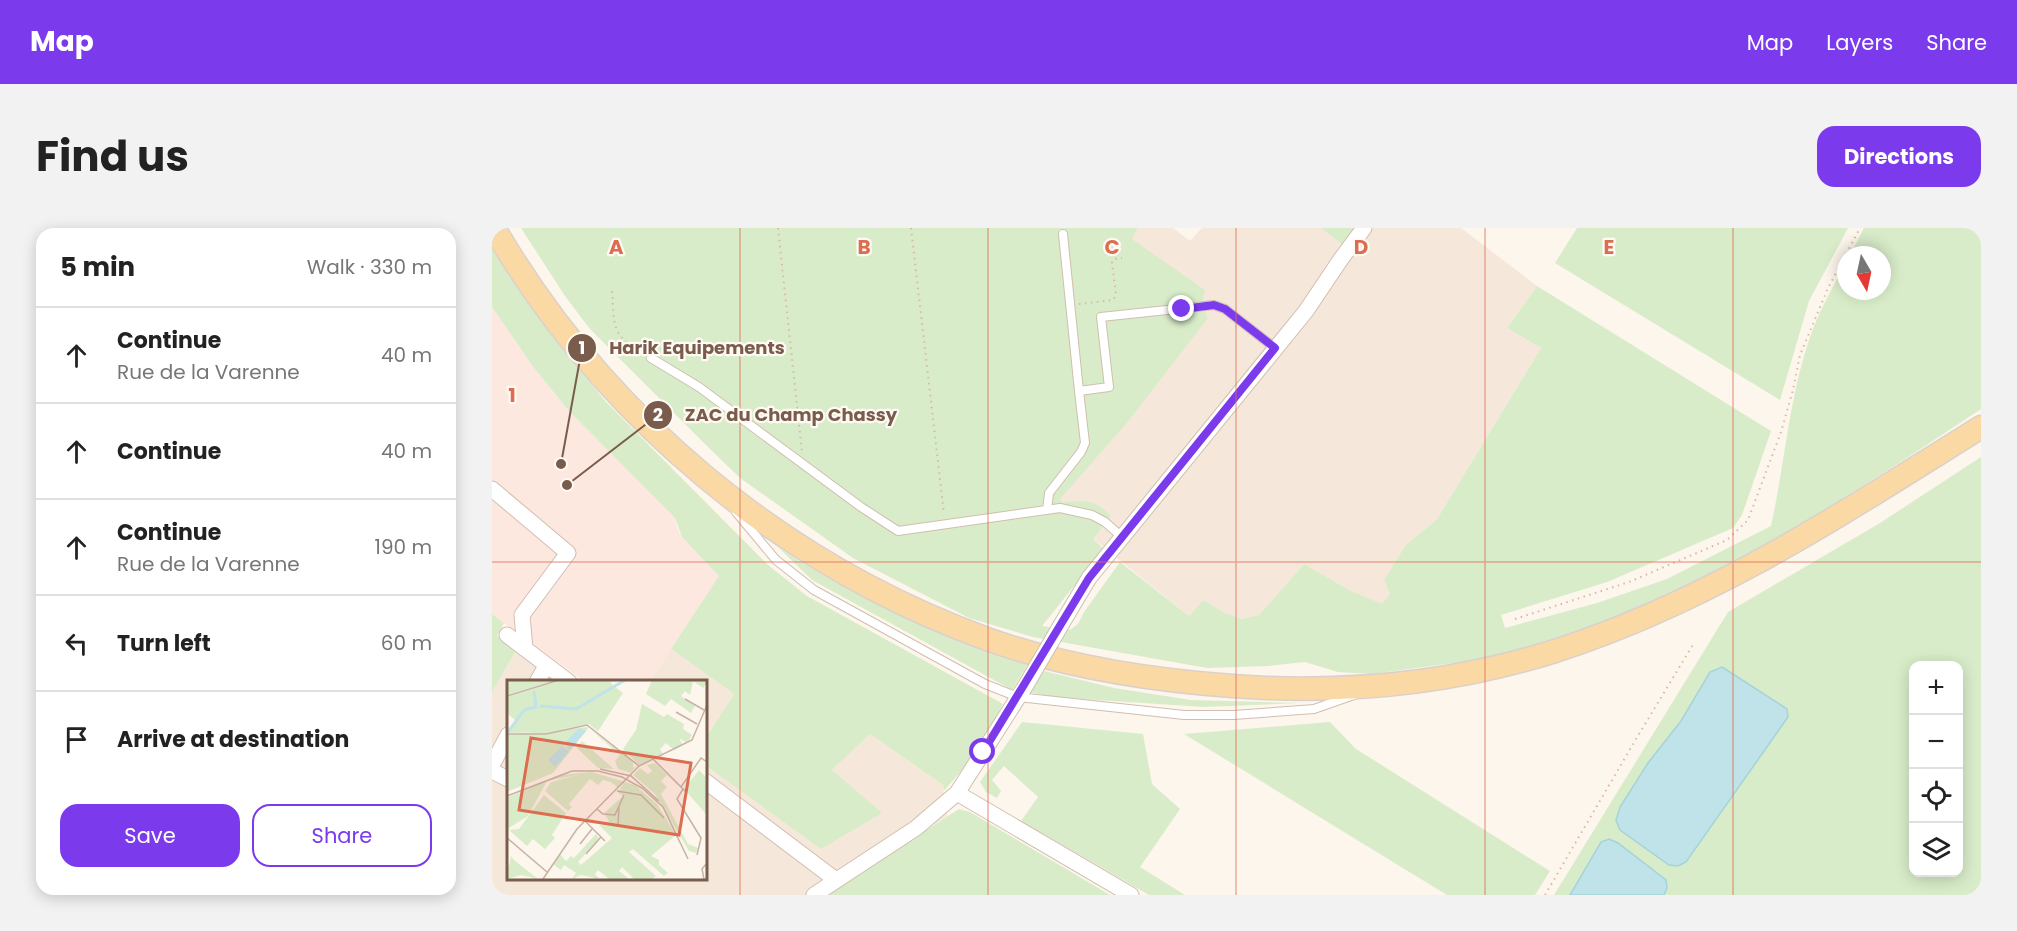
<!DOCTYPE html>
<html lang="en">
<head>
<meta charset="utf-8">
<style>
	:root { --surface:#fff; --page:#f2f2f2; --text:#222; --muted:#767676; --line:#e0e0e0; --accent:#7c3aed }
	body { margin:0; font-family:Poppins,sans-serif; background:var(--page); color:var(--text) }
	.controls { position:absolute; right:18px; bottom:18px; display:grid; overflow:hidden; border-radius:12px; box-shadow:0 3px 15px #0003 }
	.controls button { width:54px; height:54px; display:grid; place-items:center; padding:0; border:0; border-bottom:2px solid var(--line); background:var(--surface); color:var(--text); font:30px sans-serif }
	.compass { position:absolute; left:1345px; top:18px; width:54px; height:54px; border-radius:50%; background:var(--surface); box-shadow:0 3px 15px #0003; rotate:171deg }
	.stop { position:absolute; width:18px; height:18px; margin:-14px; border:4px solid #7c3aed; border-radius:50%; background:#fff }
	.stop.end { background:#7c3aed; border-color:#fff; box-shadow:0 2px 6px #0008 }
	.list { margin:0; padding:0; list-style:none }
	h2 { display:flex; justify-content:space-between; align-items:center; height:78px; margin:0; padding:0 24px; font-size:26px }
	h2 small { font-size:20px; font-weight:400; color:var(--muted) }
	.list li { display:grid; grid-template-columns:39px 1fr auto; gap:18px; align-items:center; box-sizing:border-box; height:96px; padding:0 24px; border-top:2px solid var(--line) }
	.list b { display:block; font-size:22px; white-space:nowrap }
	.list p { margin:0; font-size:20px; white-space:nowrap; color:var(--muted) }
	.list em { font-size:20px; font-style:normal; color:var(--muted) }
	.actions { display:flex; gap:12px; padding:18px 24px }
	.actions a { flex:1; padding:14px 0; border:2px solid var(--accent); border-radius:18px; text-align:center; font-size:21px; color:var(--accent) }
	.actions .main { background:var(--accent); color:#fff }
	.icon { flex:none; width:33px; height:33px; fill:none; stroke:currentColor; stroke-width:2; stroke-linecap:round; stroke-linejoin:round }
	.map { position:relative; flex:none; width:1489px; height:667px; overflow:hidden; border-radius:18px }
	header { display:flex; align-items:center; gap:36px; box-sizing:border-box; height:84px; padding:0 30px; background:var(--accent); color:#fff }
	header strong { font-size:28px }
	nav { display:flex; gap:33px; margin-inline-start:auto; font-size:21px }
	.intro { display:flex; align-items:center; justify-content:space-between; box-sizing:border-box; height:144px; padding:0 36px }
	h1 { margin:0; font-size:42px }
	.button { padding:15px 27px; border-radius:18px; background:var(--accent); color:#fff; font-size:21px; font-weight:700 }
	main { display:flex; gap:36px; padding:0 36px }
	aside { flex:1; background:var(--surface); border-radius:18px; box-shadow:0 3px 15px #0003 }
	.map>svg:first-child { display:block }
	.residential { fill:#f5e8da }
	.commercial { fill:#fde8e0 }
	.green { fill:#d8ecc9; fill-rule:evenodd }
	.water { fill:#bfe3e8; stroke:#a5d3da; stroke-width:1.5 }
	.lines { fill:none; stroke-linecap:round; stroke-linejoin:round }
	.lane-casing { stroke:#d1beb0; stroke-width:10 }
	.street-casing { stroke:#d1beb0; stroke-width:17 }
	.primary-casing { stroke:#dad1cd; stroke-width:25 }
	.path { stroke:#d9b8a5; stroke-width:2; stroke-dasharray:1.5 4.5; stroke-linecap:butt }
	.lane { stroke:#fff; stroke-width:8 }
	.street { stroke:#fff; stroke-width:15 }
	.primary { stroke:#fbd9a5; stroke-width:22 }
	.street-bridge-casing { stroke:#d1beb0; stroke-width:17; stroke-linecap:butt }
	.street-bridge { stroke:#fff; stroke-width:15 }
	.route { stroke:#7c3aed; stroke-width:8 }
	.grid { fill:none; stroke:#dc6d51; stroke-width:1.5; stroke-opacity:0.55 }
	.inset-river { fill:none; stroke:#bfe3e8; stroke-width:3 }
	.inset-road { fill:none; stroke:#c5b3a7; stroke-width:1.5 }
	.view { fill:#dc6d51; fill-opacity:0.15; stroke:#dc6d51; stroke-width:3 }
	.inset-edge { fill:none; stroke:#7a5c4d; stroke-width:3 }
	.grid-label { font-size:20px; text-anchor:middle; font-weight:bold; fill:#dc6d51; stroke:#fffaf3; stroke-width:4.5; stroke-linejoin:round; paint-order:stroke }
	.leader { fill:none; stroke:#7a5c4d; stroke-width:2 }
	.callout-dot { fill:#7a5c4d; stroke:#fffaf3; stroke-width:2 }
	.mark-label { font-size:18px; text-anchor:middle; font-weight:bold; fill:#fff }
	.callout-label { font-size:18px; text-anchor:middle; font-weight:bold; fill:#7a5c4d; stroke:#fffaf3; stroke-width:4.5; stroke-linejoin:round; paint-order:stroke }
</style>
</head>
<body>
<header>
<strong>Map</strong>
<nav><a>Map</a><a>Layers</a><a>Share</a></nav>
</header>
<div class="intro"><h1>Find us</h1><a class="button">Directions</a></div>
<main>
<aside>
<h2>5 min<small>Walk · 330 m</small></h2>
<ul class="list">
<li><svg class="icon" aria-label="ahead" viewBox="0 0 24 24"><path d="M12 20V5M6 11l6-6 6 6"/></svg><div><b>Continue</b><p>Rue de la Varenne</p></div><em>40 m</em></li>
<li><svg class="icon" aria-label="ahead" viewBox="0 0 24 24"><path d="M12 20V5M6 11l6-6 6 6"/></svg><div><b>Continue</b></div><em>40 m</em></li>
<li><svg class="icon" aria-label="ahead" viewBox="0 0 24 24"><path d="M12 20V5M6 11l6-6 6 6"/></svg><div><b>Continue</b><p>Rue de la Varenne</p></div><em>190 m</em></li>
<li><svg class="icon" aria-label="left" viewBox="0 0 24 24"><path d="M17 20v-9H6M10 6l-5 5 5 5"/></svg><div><b>Turn left</b></div><em>60 m</em></li>
<li><svg class="icon" aria-label="arrive" viewBox="0 0 24 24"><path d="M6 21V4h12l-3 4 3 4H6"/></svg><div><b>Arrive at destination</b></div></li>
</ul>
<div class="actions"><a class="main">Save</a><a>Share</a></div>
</aside>
<div class="map">
<svg width="1489" height="667" viewBox="0 0 1489 667">
	<rect width="100%" height="100%" fill="#fdf6ec"/>
	<path class="residential" d="M646,0H681L698,13L710,0H969L1045,58L1015,100L1049,120L945,291L913,318L897,344L892,352L898,366L890,377L859,363L812,336L767,387L749,391L733,385L711,372L697,388L568,284L552,262L640,10Z
		M179,421L242,466L213,511V454H157Z
		M23,424L67,454H16V650H213V537L329,620L389,585L340,542L378,506L451,557L455,588L333,667H0V464Z"/>
	<path class="commercial" d="M0,79L42,140L77,183L183,290L185,300L190,309L228,348L157,454H93L0,386Z"/>
	<path class="green" d="M29,0H646L640,11L713,62C710,73 709,81 716,90L634,196L568,271L571,274C596,273 601,270 619,288L601,311L612,321L550,398L578,402L586,396L592,384L628,334L697,388L711,372L733,385L749,391L767,387L812,336L859,363L890,376L898,366L892,352L913,318L945,291L1049,120L1015,100L1045,58L1279,203L1250,287L1241,300L1115,354L1009,387L1013,400L1105,375L1175,351L1279,298C1293,235 1297,169 1318,109C1327,83 1341,59 1354,34V63H1390V27H1358L1372,0H1489V181L1418,228L1297,305L1174,372L1055,414L984,432L880,446L846,444L813,434L776,438L715,440L541,409L477,390L361,330L248,250L215,218L98,101L73,68Z
		M829,0H862L851,17Z
		M1085,0H1356L1317,73L1288,172L1063,35Z
		M0,20L68,118L114,174L276,337L315,368L511,476L485,524L452,563L451,557L378,506L340,542L390,585L329,621L213,537V511L242,466L179,421L227,348L190,309L183,290L77,183L42,140L0,79Z
		M1489,229V667H1172L1175,660L1174,652L1126,615L1117,611L1109,614L1078,667H1062L1236,384L1388,295ZM1422,437H1466V644H1422ZM1230,439L1295,481L1128,579L1156,535Z
		M287,320C337,353 390,381 445,404C474,416 506,425 536,436L520,462L320,352Z
		M0,386L12,395L5,408L23,424L0,464Z
		M552,443L622,460L699,472L808,475L712,479L560,469L538,464Z
		M530,494L651,506L660,556L688,581L648,639L693,667H657L529,593L546,569L512,538L500,552L509,563L505,570L494,564L488,554Z
		M838,494L864,521L1058,643L1043,667H955L692,506Z
		M467,581L478,584L618,667H333Z"/>
	<path class="water" d="M1230,439L1295,481L1296,489L1194,634L1186,638L1177,637L1128,602L1124,592L1128,579L1156,535L1189,493L1218,444Z
		M1117,611L1126,615L1174,652L1175,660L1172,667H1078L1109,614Z"/>
	<g class="lines">
		<g class="lane-casing">
			<path id="lane" d="M571,6L587,163
				M159,130L207,159L369,279L406,303L568,280L600,287L613,294L630,309
				M555,282L557,265L589,224L593,215L587,163L617,159L609,89L722,77L733,81L783,120
				M244,284L284,332L322,362L493,456L526,469L692,487H742L822,481L862,467"/>
		</g>
		<g class="street-casing">
			<path id="street" d="M0,261L76,325L30,387L33,421
				M569,397L597,350L814,83L849,31L872,0
				M15,407L77,454
				M45,454L54,438
				M0,537L16,507
				M0,543L16,551
				M213,553L344,652
				M465,565L639,667
				M322,667L424,600L465,565L534,457"/>
		</g>
		<g class="primary-casing">
			<path id="primary" d="M2,0C112,189 289,336 495,411C573,439 657,452 740,458C848,466 959,456 1063,423C1219,373 1351,285 1489,199"/>
		</g>
		<path class="path" d="M286,0L310,224
			M419,0L452,286
			M120,63C123,99 118,106 151,125
			M587,76L621,72L624,67L620,35L622,31L630,30
			M1023,391L1137,354L1235,312L1256,292L1289,204L1301,162L1308,127L1336,60L1368,0
			M1053,667L1144,511L1202,415"/>
		<use href="#lane" class="lane"/>
		<use href="#street" class="street"/>
		<use href="#primary" class="primary"/>
		<g class="street-bridge-casing">
			<path id="street-bridge" d="M534,457L569,397"/>
		</g>
		<use href="#street-bridge" class="street-bridge"/>
	</g>
	<g class="lines">
		<path class="route" d="M491,524L597,350L783,120L733,81L722,77L690,81"/>
	</g>
	<path class="grid" d="M248,0V667M496,0V667M744,0V667M993,0V667M1241,0V667M0,334H1489"/>
	<g transform="translate(15 452)">
		<rect width="200" height="200" fill="#fdf6ec"/>
		<path d="M0,0H50L0,15ZM54,0H103L106,6L120,0L108,7L116,13L91,51L82,44L41,52L2,53L17,31L9,41L0,33V17ZM145,0H199V4L196,8L186,1L183,15L178,11L174,16L188,26L184,33L164,19L158,26L139,14ZM135,24L157,37L160,34L177,44L176,49L185,55L180,63L172,58L176,65L167,70L159,63L153,69L156,74L132,85L116,69L129,50ZM82,47L46,93L0,112V55ZM83,49L126,82V88L129,86L124,93L111,89L108,81L113,75ZM75,61L107,89L91,88L70,68ZM148,83L160,95L154,101L160,107L154,114L181,164L191,168L189,173L182,171L148,114L126,95L133,88L141,94L145,91L140,85ZM192,90L199,97V134L177,109ZM85,92L128,105L150,124L169,155L144,176L152,180V185L161,193L157,196L126,169L122,172L149,196L145,199H127L115,187L112,191L122,199H102L91,190L88,194L92,199L74,195L65,199L69,193L57,185L54,190L46,184L53,174L59,181L64,176L67,178L89,154L92,159L71,182L74,185L105,158L92,145L103,143L97,133L116,116L111,113L117,102L111,108L104,102L96,100L91,105L83,99L62,124L65,127L61,131L38,111L44,102L70,95L40,101L21,136L0,149V118L52,95ZM37,115L59,133L45,155L48,158L38,169L26,159L20,166L2,150L12,149ZM4,176L7,180L31,199L14,195L0,199V184L14,195L2,186Z" fill="#d8ecc9"/>
		<path d="M72,48L79,51L63,70L58,63ZM55,66L62,72L48,87L41,80Z" fill="#bfe3e8"/>
		<path class="inset-river" d="M33,26L69,29L118,0M1,52L17,30L29,27L27,11"/>
		<path class="inset-road" d="M0,16L52,0M178,19L197,30M169,32L190,44M0,54H39L80,45L132,86M146,79L178,111M93,89L124,96L152,121M174,107L194,78L200,82M176,109L170,119L194,158L190,175M110,111L134,115L157,138M0,116L65,91H91L115,97L135,108L156,127L181,179M90,129L96,134L108,135L117,115M78,141L98,161M111,145L112,127M0,158L40,192M73,164L85,149M79,174L94,157M36,199L70,149L132,86L185,60L200,25M197,199L195,189L200,183"/>
		<path class="view" d="M24,58L184,83L172,155L12,130Z"/>
		<rect width="200" height="200" class="inset-edge"/>
	</g>
	<g class="grid-label">
		<text x="124" y="26">A</text>
		<text x="372" y="26">B</text>
		<text x="620" y="26">C</text>
		<text x="869" y="26">D</text>
		<text x="1117" y="26">E</text>
		<text x="20" y="174">1</text>
	</g>
	<path class="leader" d="M69 236L90 120M75 257L166 187"/>
	<g class="callout-dot">
		<circle cx="69" cy="236" r="6"/>
		<circle cx="75" cy="257" r="6"/>
		<circle cx="90" cy="120" r="15"/>
		<circle cx="166" cy="187" r="15"/>
	</g>
	<g class="mark-label">
		<text x="90" y="126">1</text>
		<text x="166" y="193">2</text>
	</g>
	<g class="callout-label">
		<text x="205" y="126">Harik Equipements</text>
		<text x="299" y="193">ZAC du Champ Chassy</text>
	</g>
</svg>
<div class="controls">
<button>+</button>
<button>−</button>
<button><svg class="icon" aria-label="locate" viewBox="0 0 24 24"><circle cx="12" cy="12" r="6"/><path d="M12 2v4M12 18v4M2 12h4M18 12h4"/></svg></button>
<button><svg class="icon" aria-label="layers" viewBox="0 0 24 24"><path d="M12 4l9 5-9 5-9-5zM3 14l9 5 9-5"/></svg></button>
</div>
<svg class="compass" viewBox="-18 -18 36 36"><path d="M0-13l5 13h-10z" fill="#e53935"/><path d="M0 13l5-13h-10z" fill="#767676"/></svg>
<div class="stop" style="left:491px;top:524px"></div>
<div class="stop end" style="left:690px;top:81px"></div>
</div>
</main>
</body>
</html>
